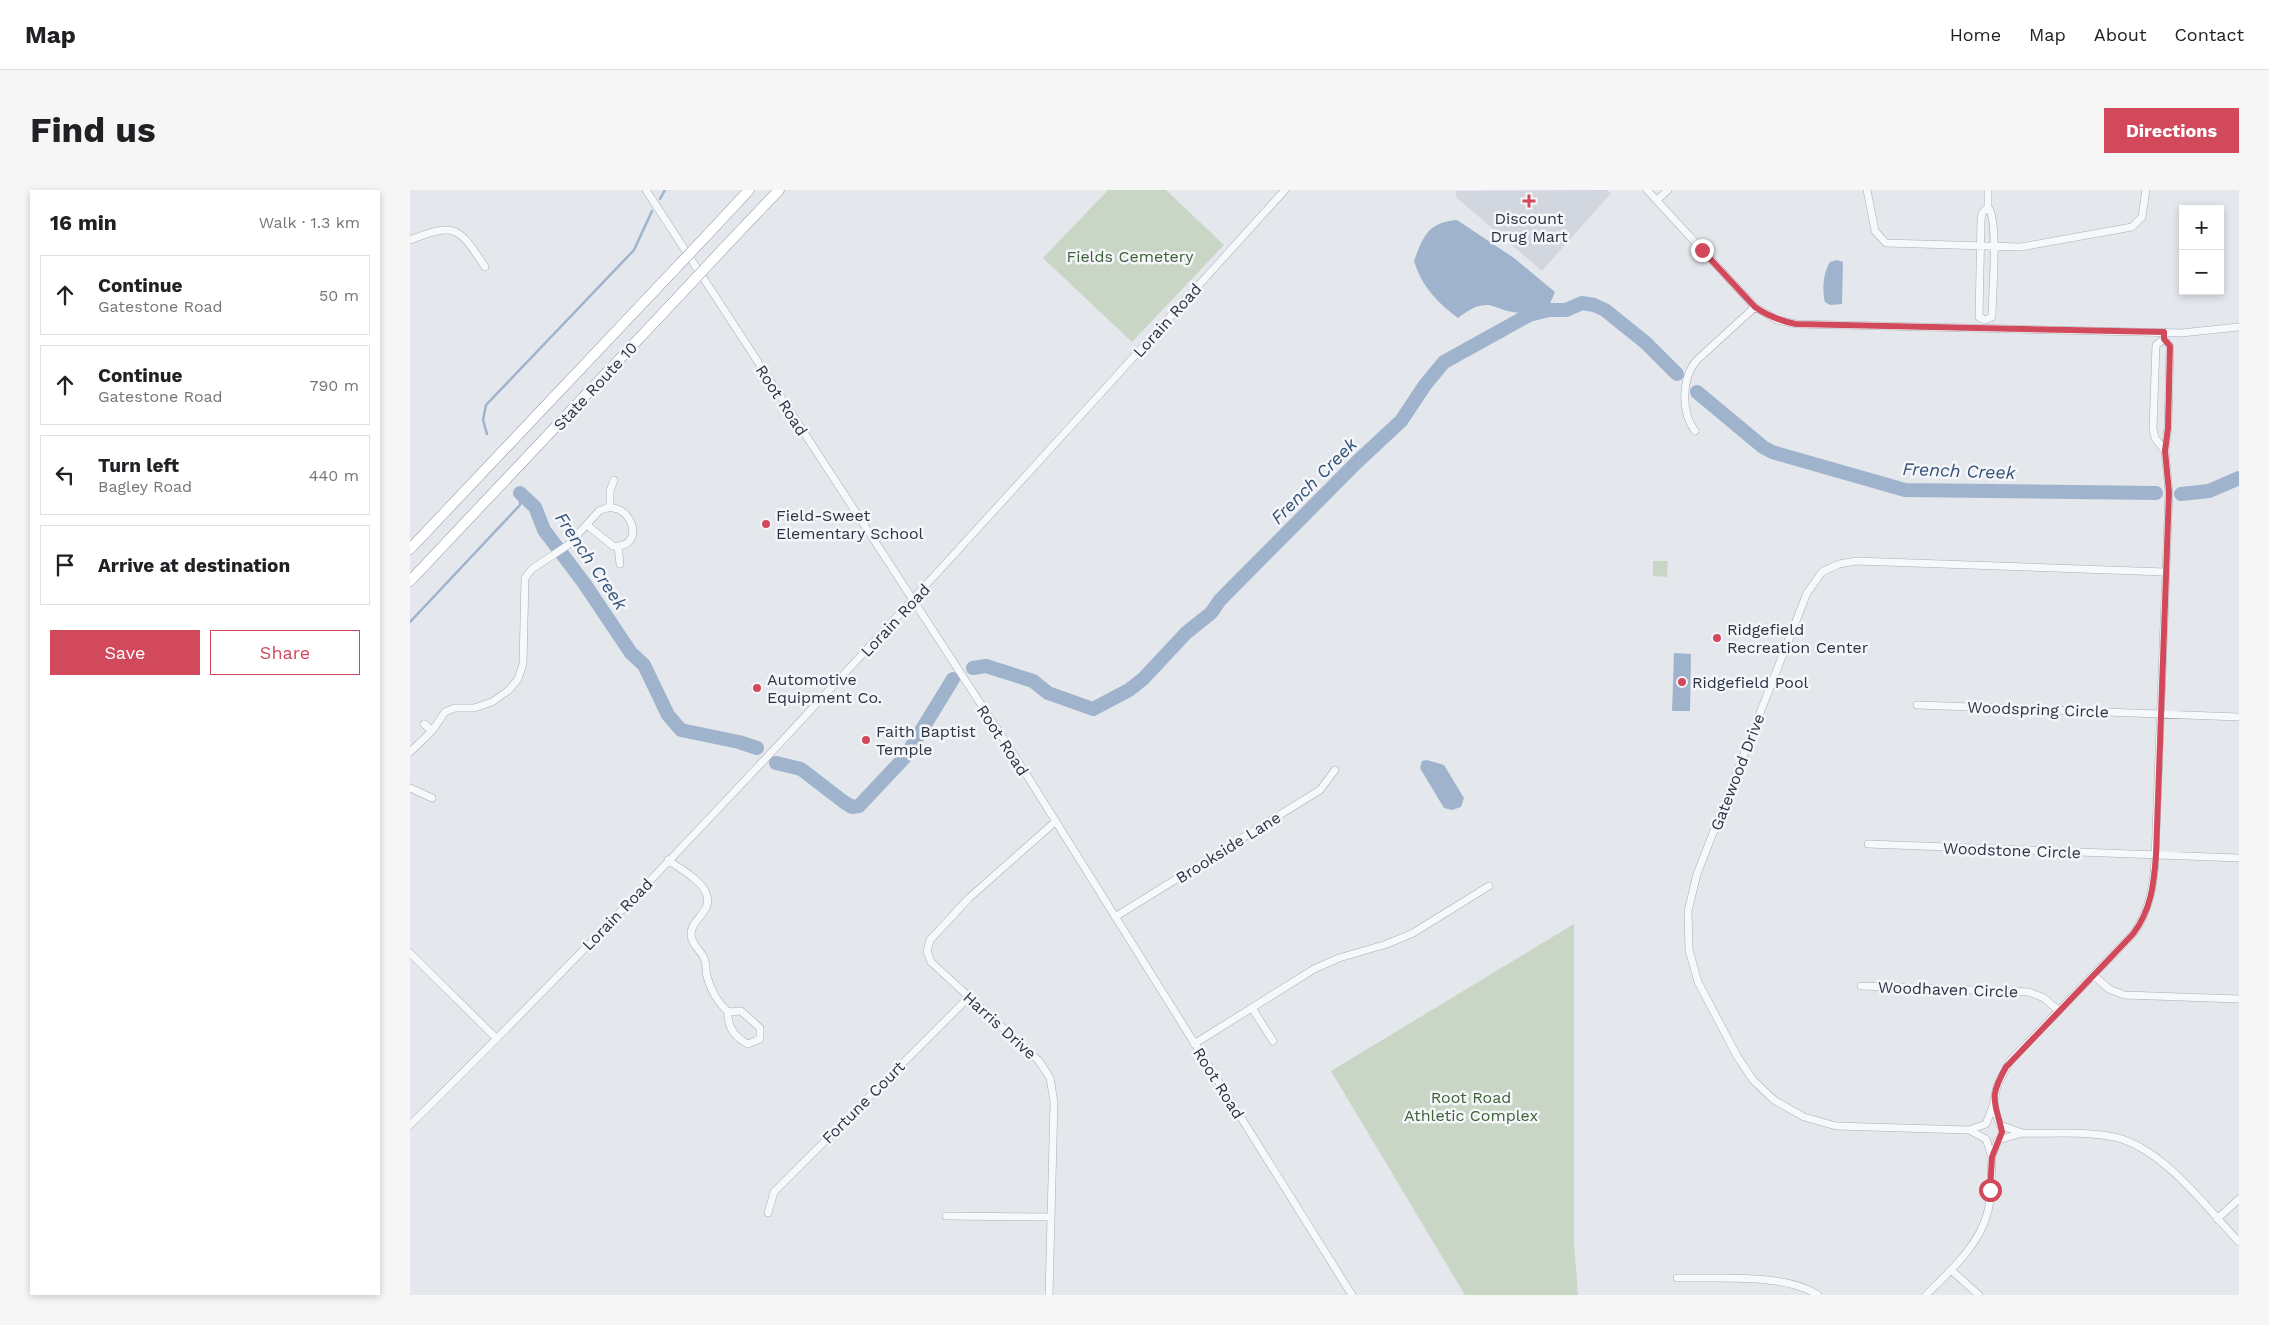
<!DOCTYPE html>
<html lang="en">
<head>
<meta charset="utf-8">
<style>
	:root { --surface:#fff; --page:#f6f6f6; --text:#202124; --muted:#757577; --line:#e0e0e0; --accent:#d1495b }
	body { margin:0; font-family:"Work Sans",sans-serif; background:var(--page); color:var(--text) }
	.controls { position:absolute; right:15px; top:15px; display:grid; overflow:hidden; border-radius:0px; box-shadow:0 2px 8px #0003 }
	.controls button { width:45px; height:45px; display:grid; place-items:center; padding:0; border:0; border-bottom:1px solid var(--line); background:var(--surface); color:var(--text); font:25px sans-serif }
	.stop { position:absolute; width:15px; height:15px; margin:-11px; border:4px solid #d1495b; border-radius:50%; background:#fff }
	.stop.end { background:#d1495b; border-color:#fff; box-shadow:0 1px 5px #0008 }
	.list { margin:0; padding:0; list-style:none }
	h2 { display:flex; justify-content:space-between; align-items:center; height:65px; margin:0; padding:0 20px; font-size:21px }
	h2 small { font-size:16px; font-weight:400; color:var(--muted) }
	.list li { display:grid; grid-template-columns:32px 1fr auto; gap:15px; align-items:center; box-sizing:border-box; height:80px; margin:0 10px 10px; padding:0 10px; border:1px solid var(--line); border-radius:0px }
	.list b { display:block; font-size:19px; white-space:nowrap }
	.list p { margin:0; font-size:16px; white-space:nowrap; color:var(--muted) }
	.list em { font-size:16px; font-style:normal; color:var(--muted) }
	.actions { display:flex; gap:10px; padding:15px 20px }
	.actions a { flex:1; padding:11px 0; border:1px solid var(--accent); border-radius:0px; text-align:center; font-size:18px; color:var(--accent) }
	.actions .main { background:var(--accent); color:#fff }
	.icon { flex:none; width:28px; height:28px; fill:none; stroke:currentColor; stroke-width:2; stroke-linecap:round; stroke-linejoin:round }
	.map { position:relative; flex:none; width:1829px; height:1105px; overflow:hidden; border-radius:0px }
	header { display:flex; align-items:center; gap:30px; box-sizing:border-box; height:70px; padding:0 25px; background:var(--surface); border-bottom:1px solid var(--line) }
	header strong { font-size:24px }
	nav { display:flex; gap:28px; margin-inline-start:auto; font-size:18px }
	.intro { display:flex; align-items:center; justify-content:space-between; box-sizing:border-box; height:120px; padding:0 30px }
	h1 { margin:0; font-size:35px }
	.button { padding:12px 22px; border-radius:0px; background:var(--accent); color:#fff; font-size:18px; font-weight:700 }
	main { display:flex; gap:30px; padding:0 30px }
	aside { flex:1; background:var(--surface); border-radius:0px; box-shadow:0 2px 8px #0003 }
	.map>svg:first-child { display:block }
	.built { fill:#d2d6de }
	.green { fill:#c9d6c5 }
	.water { fill:#9fb4cc }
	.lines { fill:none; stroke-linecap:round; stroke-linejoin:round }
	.stream { stroke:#9fb4cc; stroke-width:2.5 }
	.river { stroke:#9fb4cc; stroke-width:14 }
	.minor-casing { stroke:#a9aeb7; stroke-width:8 }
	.highway-casing { stroke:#8b94a3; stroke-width:11 }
	.minor { stroke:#f7f8fa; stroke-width:7 }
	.highway { stroke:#fff; stroke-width:10 }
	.highway-bridge-casing { stroke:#8b94a3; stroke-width:11; stroke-linecap:butt }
	.highway-bridge { stroke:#fff; stroke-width:10 }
	.route { stroke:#d1495b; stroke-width:6 }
	.poi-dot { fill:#d1495b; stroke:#f4f6f9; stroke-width:2 }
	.labels { text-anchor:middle; stroke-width:5; stroke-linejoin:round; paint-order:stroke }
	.poi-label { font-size:16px; fill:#2b3445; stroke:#f4f6f9; text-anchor:start }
	.park-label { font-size:16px; fill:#3f6138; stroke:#f4f6f9 }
	.street-label { font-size:16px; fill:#2b3445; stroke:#f4f6f9 }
	.water-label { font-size:18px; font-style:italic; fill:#34527a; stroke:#f4f6f9 }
</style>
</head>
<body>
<header>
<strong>Map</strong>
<nav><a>Home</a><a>Map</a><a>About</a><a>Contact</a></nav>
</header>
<div class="intro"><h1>Find us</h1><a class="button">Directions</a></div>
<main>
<aside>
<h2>16 min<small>Walk · 1.3 km</small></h2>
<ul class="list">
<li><svg class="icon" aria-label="ahead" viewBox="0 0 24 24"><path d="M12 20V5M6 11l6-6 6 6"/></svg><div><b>Continue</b><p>Gatestone Road</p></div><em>50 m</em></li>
<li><svg class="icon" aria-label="ahead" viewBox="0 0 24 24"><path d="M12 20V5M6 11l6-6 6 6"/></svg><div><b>Continue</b><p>Gatestone Road</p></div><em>790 m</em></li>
<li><svg class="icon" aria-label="left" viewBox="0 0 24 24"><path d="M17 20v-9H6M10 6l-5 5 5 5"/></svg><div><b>Turn left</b><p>Bagley Road</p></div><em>440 m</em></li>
<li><svg class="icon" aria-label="arrive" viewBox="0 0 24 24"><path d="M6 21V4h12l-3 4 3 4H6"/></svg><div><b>Arrive at destination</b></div></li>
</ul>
<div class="actions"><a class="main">Save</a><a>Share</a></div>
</aside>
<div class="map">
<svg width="1829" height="1105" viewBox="0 0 1829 1105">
	<rect width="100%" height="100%" fill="#e4e7ec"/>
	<path class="built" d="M1197,0L1201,3L1132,81L1047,8L1045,1Z"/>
	<path class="green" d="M698,0H756L814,55L722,152L633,68Z
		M1243,371H1258L1257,387L1243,386Z
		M1164,734V1054L1168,1105H1055L921,881Z"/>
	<path class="water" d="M1047,30L1104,68L1145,102L1138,118C1131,120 1122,123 1115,123C1081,123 1082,102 1048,128C1027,112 1012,97 1004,71C1013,47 1018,32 1047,30Z
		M1427,70L1433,72L1432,114L1420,115L1415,112C1412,102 1413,82 1420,72Z
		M1264,463L1281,464L1280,521H1262Z
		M1017,570L1034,575L1054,608L1051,617L1042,620L1034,618L1010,578L1012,571Z"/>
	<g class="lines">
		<path class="stream" d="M250,9L255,0
			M77,244L73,230L76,215L224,60L242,21
			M0,432L110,315V303"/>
		<path class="river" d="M1287,202L1353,257L1362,262L1495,300L1746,303
			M110,303L125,317L134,340L174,393L221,463L234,475L258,525L271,540L329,552L347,558
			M1771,304L1799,301L1829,288
			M563,478L576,476L623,491L638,503L683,519L719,500L733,489L776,443L801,423L810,410L948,271L991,231L1015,195L1034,172L1119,125L1139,120H1156L1172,113L1184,115L1195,120L1236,153L1267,184
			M366,573L391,579L434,612L442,617L449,616L495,567L543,489"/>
		<g class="minor-casing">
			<path id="minor" d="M236,0L606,568L942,1105
				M1237,0L1345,117L1367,130L1386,134L1771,143L1829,137
				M1457,0L1465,41L1476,53L1611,57L1722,37L1732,27L1736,0
				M1247,10L1258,0
				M1578,17C1589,29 1582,107 1582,127L1575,130L1569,127L1571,31L1572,23Z
				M1578,17V0
				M0,50C46,32 49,37 75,77
				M1754,149L1746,155L1743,239L1745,248L1755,261
				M1285,241C1271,223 1271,188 1287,170L1345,117
				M200,317V301L204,290
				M208,356L210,374
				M1507,515L1829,527
				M14,534L22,541
				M0,562L22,541L35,522L45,518H64L82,512L99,500L108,489L113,474L115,388L122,379L158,355L189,321C219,304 240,359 203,356L177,335
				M0,598L22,608
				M1458,654L1829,668
				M258,670C269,678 291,690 296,703C304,722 281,728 281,744C281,756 293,761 295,771C297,776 295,781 297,786C300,799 309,815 319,822L331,821L350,838V849L338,854C324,847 317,836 318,821
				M705,727L910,600L925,580
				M0,763L86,848
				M1683,785L1699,799L1714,805L1829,809
				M1451,796L1619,802L1634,808L1649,821
				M842,818L863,851
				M784,854L904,779L929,768L977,754L1003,743L1079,696
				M1583,916L1587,896L1600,871L1723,744C1739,722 1744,697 1745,670L1759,302L1755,261L1758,237L1760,156L1754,149V142
				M1583,916L1590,935L1612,943L1588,950L1582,967L1576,949L1559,940L1576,934Z
				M0,935C304,635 588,316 875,0
				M1559,940L1426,936L1394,927L1364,910L1343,890L1327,866L1288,792L1279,760L1278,721L1287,684L1397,403L1412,382L1429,374L1446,371L1755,382
				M1612,943C1642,944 1675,941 1704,947C1752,957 1796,1017 1829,1052
				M358,1023L364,1002L559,807
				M536,1026L641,1027
				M1807,1029L1829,1009
				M1541,1080L1569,1105
				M1267,1088C1307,1089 1375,1083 1408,1105
				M639,1105L644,912L640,888L629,871L521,772L517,761L520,750L559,708L646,631
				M1516,1105C1540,1081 1570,1055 1578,1021C1582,1004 1581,984 1582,967"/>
		</g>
		<g class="highway-casing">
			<path id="highway" d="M300,42L339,0
				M311,61L369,0
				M0,359L265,79
				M0,391L271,104"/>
		</g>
		<use href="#minor" class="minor"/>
		<use href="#highway" class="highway"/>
		<g class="highway-bridge-casing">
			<path id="highway-bridge" d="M265,79L300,42
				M271,104L311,61"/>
		</g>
		<use href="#highway-bridge" class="highway-bridge"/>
	</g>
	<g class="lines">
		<path class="route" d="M1292,60L1345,117C1358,126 1370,131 1386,134L1754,142V149L1760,156L1758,238L1755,261L1759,302L1746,665C1744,694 1741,720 1723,744L1596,877C1578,909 1585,910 1592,942L1582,967L1580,1000"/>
	</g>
	<g class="poi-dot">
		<path d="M1116.5 3.5h5v5h5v5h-5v5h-5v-5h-5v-5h5z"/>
		<circle cx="356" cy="334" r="5"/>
		<circle cx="1307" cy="448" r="5"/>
		<circle cx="1272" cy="492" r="5"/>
		<circle cx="347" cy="498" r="5"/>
		<circle cx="456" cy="550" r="5"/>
	</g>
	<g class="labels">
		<g class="poi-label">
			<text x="1119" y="34" text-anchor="middle">Discount<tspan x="1119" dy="18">Drug Mart</tspan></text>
			<text x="366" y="331">Field-Sweet<tspan x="366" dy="18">Elementary School</tspan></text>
			<text x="1317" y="445">Ridgefield<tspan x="1317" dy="18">Recreation Center</tspan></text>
			<text x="357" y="495">Automotive<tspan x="357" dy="18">Equipment Co.</tspan></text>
			<text x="1282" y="498">Ridgefield Pool</text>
			<text x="466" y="547">Faith Baptist<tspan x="466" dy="18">Temple</tspan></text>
		</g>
		<g class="park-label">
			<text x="720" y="72">Fields Cemetery</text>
			<text x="1061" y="913">Root Road<tspan x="1061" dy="18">Athletic Complex</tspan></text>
		</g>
		<g class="street-label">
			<text transform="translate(757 130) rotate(-48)" y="6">Lorain Road</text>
			<text transform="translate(185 196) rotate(-47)" y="6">State Route 10</text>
			<text transform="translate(372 210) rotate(57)" y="6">Root Road</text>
			<text transform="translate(485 430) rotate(-47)" y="6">Lorain Road</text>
			<text transform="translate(1628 519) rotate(2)" y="6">Woodspring Circle</text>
			<text transform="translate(593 550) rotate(57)" y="6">Root Road</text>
			<text transform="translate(1327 582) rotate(-69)" y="6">Gatewood Drive</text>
			<text transform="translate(818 657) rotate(-32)" y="6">Brookside Lane</text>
			<text transform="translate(1602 660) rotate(2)" y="6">Woodstone Circle</text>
			<text transform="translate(207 724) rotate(-46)" y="6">Lorain Road</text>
			<text transform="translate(1538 799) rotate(2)" y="6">Woodhaven Circle</text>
			<text transform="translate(590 835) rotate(42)" y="6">Harris Drive</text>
			<text transform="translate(809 893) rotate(58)" y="6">Root Road</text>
			<text transform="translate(453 912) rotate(-45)" y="6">Fortune Court</text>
		</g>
		<g class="water-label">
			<text transform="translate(1549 281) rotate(2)" y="6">French Creek</text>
			<text transform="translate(904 291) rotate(-45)" y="6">French Creek</text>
			<text transform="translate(181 371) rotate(56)" y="6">French Creek</text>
		</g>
	</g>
</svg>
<div class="controls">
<button>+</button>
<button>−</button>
</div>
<div class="stop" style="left:1580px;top:1000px"></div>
<div class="stop end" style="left:1292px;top:60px"></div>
</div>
</main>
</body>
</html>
